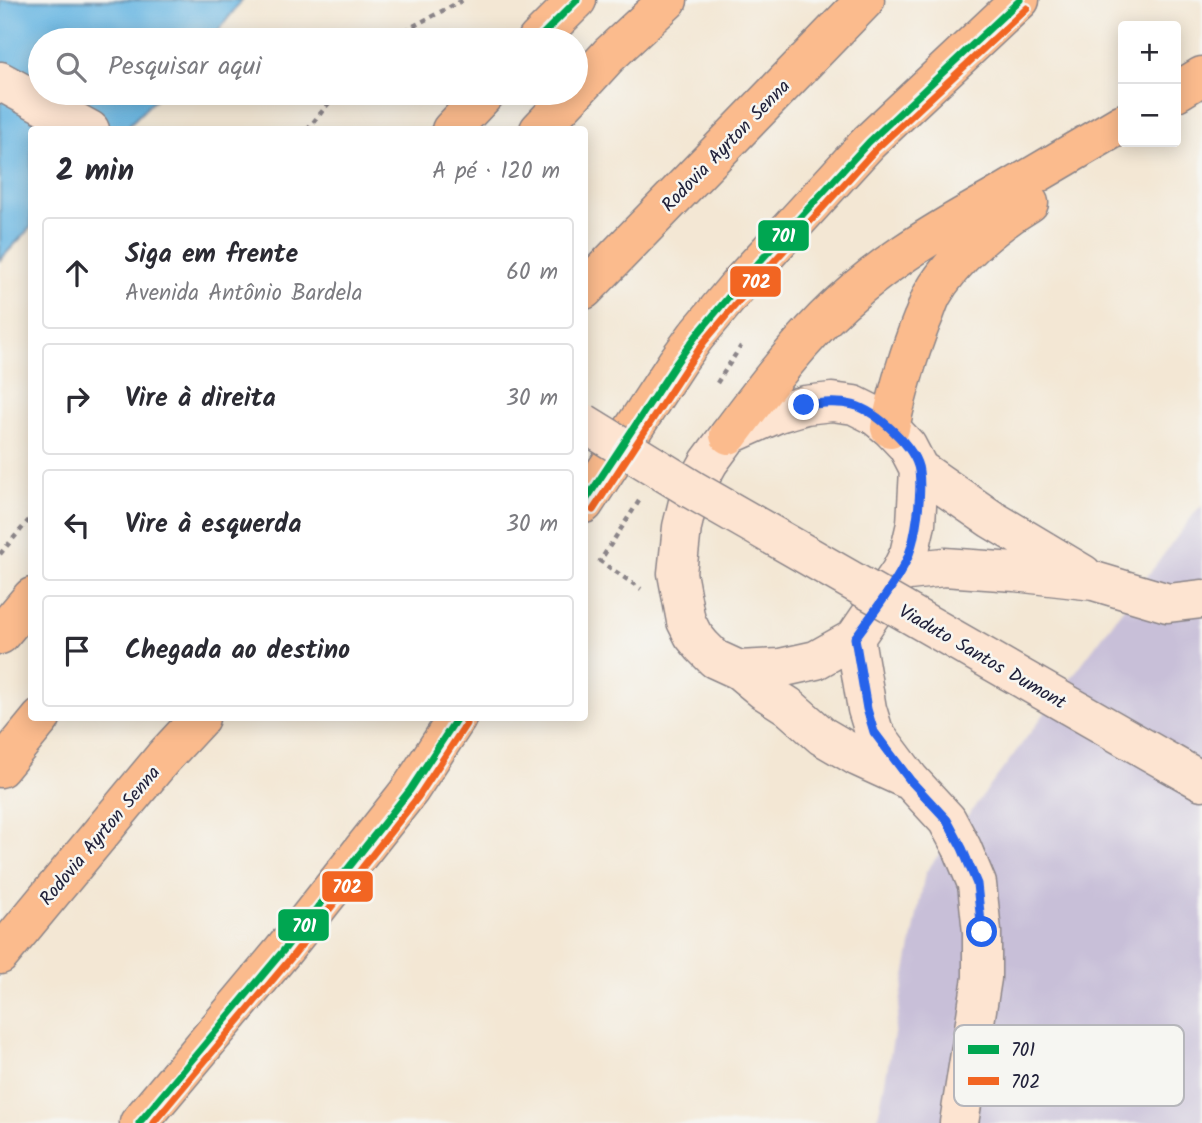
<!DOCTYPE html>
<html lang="pt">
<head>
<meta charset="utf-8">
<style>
	:root { --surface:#fff; --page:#f7f7f7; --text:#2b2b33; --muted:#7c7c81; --line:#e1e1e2 }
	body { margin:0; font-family:Kalam,sans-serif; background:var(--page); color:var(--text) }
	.controls { position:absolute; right:21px; top:21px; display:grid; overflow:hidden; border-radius:7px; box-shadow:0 4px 18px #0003 }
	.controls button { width:63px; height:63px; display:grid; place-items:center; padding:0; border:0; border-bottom:2px solid var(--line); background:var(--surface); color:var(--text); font:35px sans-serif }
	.stop { position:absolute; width:21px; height:21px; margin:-16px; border:5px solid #2563eb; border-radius:50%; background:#fff }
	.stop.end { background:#2563eb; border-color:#fff; box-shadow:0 2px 7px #0008 }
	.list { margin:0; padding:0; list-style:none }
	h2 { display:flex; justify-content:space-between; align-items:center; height:91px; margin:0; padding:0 28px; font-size:30px }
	h2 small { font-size:23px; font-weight:400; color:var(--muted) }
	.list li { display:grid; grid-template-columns:46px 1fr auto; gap:21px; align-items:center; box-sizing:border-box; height:112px; margin:0 14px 14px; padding:0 14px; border:2px solid var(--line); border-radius:7px }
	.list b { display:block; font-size:26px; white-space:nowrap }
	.list p { margin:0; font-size:23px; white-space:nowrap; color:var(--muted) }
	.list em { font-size:23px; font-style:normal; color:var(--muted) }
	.icon { flex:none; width:38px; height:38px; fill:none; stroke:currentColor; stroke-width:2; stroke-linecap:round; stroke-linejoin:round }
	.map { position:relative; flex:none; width:1202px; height:1123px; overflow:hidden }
	.search { position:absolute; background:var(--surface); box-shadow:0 4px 18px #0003; left:28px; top:28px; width:560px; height:77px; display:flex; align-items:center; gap:18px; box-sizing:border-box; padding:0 24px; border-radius:38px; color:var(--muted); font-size:26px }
	.panel { position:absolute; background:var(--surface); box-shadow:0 4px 18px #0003; left:28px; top:126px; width:560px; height:595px; border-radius:7px }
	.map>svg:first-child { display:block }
	.industrial { fill:#c8bfd8 }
	.water { fill:#68b6e2; stroke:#456c8e; stroke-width:2 }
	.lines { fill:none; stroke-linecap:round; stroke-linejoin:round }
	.secondary-casing { stroke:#8a8488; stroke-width:41 }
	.highway-casing { stroke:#8a8488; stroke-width:41 }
	.path { stroke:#8a8488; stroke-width:4.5; stroke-dasharray:5 5; stroke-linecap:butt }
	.secondary { stroke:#fde4d1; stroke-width:38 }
	.highway { stroke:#fbbb8d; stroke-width:38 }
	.secondary-bridge-casing { stroke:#8a8488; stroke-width:41; stroke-linecap:butt }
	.secondary-bridge { stroke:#fde4d1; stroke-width:38 }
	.bus-1-casing { stroke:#f6f6f2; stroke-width:12 }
	.bus-2-casing { stroke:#f6f6f2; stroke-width:12 }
	.bus-1 { stroke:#00a651; stroke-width:7 }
	.bus-2 { stroke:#f26522; stroke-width:7 }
	.route { stroke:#2563eb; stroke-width:9 }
	.labels { text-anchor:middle; stroke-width:5; stroke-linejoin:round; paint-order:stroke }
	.street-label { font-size:19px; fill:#22223b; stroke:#f6f6f2 }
	.key { fill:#f6f6f2; stroke:#b6b6bb; stroke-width:2 }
	.key-label { font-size:19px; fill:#22223b }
	.line-badge { stroke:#f6f6f2; stroke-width:2.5 }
	.badge-label { font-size:19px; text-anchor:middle; font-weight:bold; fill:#fff }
</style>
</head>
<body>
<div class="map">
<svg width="1202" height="1123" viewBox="0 0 1202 1123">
	<rect width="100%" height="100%" fill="#f6f6f2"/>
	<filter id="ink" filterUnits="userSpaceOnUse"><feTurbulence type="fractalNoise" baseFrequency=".0143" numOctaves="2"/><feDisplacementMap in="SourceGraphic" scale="14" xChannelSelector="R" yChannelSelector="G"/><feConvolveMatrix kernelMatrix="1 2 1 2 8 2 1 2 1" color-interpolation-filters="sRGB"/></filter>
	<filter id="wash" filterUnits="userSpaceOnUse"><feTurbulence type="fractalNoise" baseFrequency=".00686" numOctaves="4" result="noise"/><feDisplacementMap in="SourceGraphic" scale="28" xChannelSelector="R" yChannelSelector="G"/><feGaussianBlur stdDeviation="1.57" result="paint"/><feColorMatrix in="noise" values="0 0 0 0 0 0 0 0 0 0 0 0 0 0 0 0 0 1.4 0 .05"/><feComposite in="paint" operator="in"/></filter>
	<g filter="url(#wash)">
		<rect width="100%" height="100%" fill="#f3e7d4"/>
		<path class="industrial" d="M1202,506V1123H877L925,873L1197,510Z"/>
		<path class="water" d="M0,0H242L211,40H40V93H161L125,129L32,130L31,227L0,260Z"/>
	</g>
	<g filter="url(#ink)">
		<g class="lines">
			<g class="secondary-casing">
				<path id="secondary" d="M0,81L90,130
					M832,402L854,405L874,415L890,428L907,446L919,469L916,524L909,554L900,572L855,638L816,660L780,668L739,670L715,659L702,646L693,635L686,621L677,573L682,527L689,498L709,462L729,435L778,413L805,405Z
					M919,469L991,519L1083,574
					M900,572L944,567L1015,572L1094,581L1168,603L1202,599
					M855,638L867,709L874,732L910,780L947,820L962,848L977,884L982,932V978L959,1123
					M739,670L763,690L788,706L822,736L858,757L906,779
					M1168,762L1202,781"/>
			</g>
			<g class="highway-casing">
				<path id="highway" d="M537,40L577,0
					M576,91L609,55L668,0
					M1176,92L1202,76
					M451,130L486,93
					M539,130L574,93
					M584,290L865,0
					M890,428C898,391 908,355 922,320C926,312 928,303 932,295C952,259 994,224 1029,203
					M729,435C759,395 789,355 824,319C873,269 933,233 994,199C1037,174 1080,148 1123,123
					M584,504L677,362L696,336L741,282L869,142L1020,0
					M0,635L32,597
					M0,768L41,718
					M0,955L163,758L200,718
					M139,1123L283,951L410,790L457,718"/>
			</g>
			<path class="path" d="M387,40L463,0
				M307,130L337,93
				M717,383L741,346
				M639,501L600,561L641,589
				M0,554L29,520L32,515"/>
			<use href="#secondary" class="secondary"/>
			<use href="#highway" class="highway"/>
			<g class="secondary-bridge-casing">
				<path id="secondary-bridge" d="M584,423L693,490L1168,762"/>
			</g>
			<use href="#secondary-bridge" class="secondary-bridge"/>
			<g class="bus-1-casing">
				<path id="bus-1" d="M537,40L577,0
					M584,503L677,362L696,336L741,282L869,142L1020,0
					M139,1123L283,951L410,790L457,718"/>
			</g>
			<g class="bus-2-casing">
				<path id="bus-2" d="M593,510L686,368L704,342L749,289L876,149L1027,8
					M153,1123L291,958L418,797L466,724"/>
			</g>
			<use href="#bus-1" class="bus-1"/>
			<use href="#bus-2" class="bus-2"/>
		</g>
	</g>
	<g class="lines" filter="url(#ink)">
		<path class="route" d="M804,405C821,403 837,401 853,405C876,411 916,447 919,471C922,493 916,537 908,557C897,582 872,615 855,638L867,709L874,732L910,780L947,820L962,848L977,884L982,932"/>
	</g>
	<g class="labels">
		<g class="street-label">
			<text transform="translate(725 145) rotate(-46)" y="7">Rodovia Ayrton Senna</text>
			<text transform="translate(983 656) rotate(30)" y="7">Viaduto Santos Dumont</text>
			<text transform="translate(99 835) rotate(-50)" y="7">Rodovia Ayrton Senna</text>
		</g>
	</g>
	<rect x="954" y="1025" width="230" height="81" rx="10" class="key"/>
	<rect x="968" y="1045" width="31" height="9" fill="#00a651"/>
	<rect x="968" y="1077" width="31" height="8" fill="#f26522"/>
	<g class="key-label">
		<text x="1011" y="1056">701</text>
		<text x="1011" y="1088">702</text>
	</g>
	<g class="line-badge">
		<rect x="757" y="219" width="53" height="33" rx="7" fill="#00a651"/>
		<rect x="729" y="265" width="53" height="33" rx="7" fill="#f26522"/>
		<rect x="321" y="870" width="53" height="33" rx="7" fill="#f26522"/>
		<rect x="277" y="908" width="53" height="34" rx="7" fill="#00a651"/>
	</g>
	<g class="badge-label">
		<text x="783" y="242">701</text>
		<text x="756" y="288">702</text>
		<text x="347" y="893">702</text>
		<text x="304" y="932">701</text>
	</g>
</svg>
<div class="controls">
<button>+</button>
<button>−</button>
</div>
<div class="stop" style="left:982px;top:932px"></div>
<div class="stop end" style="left:804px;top:405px"></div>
<div class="search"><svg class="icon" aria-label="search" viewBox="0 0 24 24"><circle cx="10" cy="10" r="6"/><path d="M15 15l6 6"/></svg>Pesquisar aqui</div>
<section class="panel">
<h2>2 min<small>A pé · 120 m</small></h2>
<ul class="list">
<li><svg class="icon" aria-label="ahead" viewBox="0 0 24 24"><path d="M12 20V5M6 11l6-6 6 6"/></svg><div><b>Siga em frente</b><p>Avenida Antônio Bardela</p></div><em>60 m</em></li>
<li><svg class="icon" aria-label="right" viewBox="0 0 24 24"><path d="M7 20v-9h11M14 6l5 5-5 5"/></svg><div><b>Vire à direita</b></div><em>30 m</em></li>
<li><svg class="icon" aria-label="left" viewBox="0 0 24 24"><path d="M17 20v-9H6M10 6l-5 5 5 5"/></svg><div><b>Vire à esquerda</b></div><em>30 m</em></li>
<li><svg class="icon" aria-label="arrive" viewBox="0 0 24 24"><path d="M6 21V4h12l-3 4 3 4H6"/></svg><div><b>Chegada ao destino</b></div></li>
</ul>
</section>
</div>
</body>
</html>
